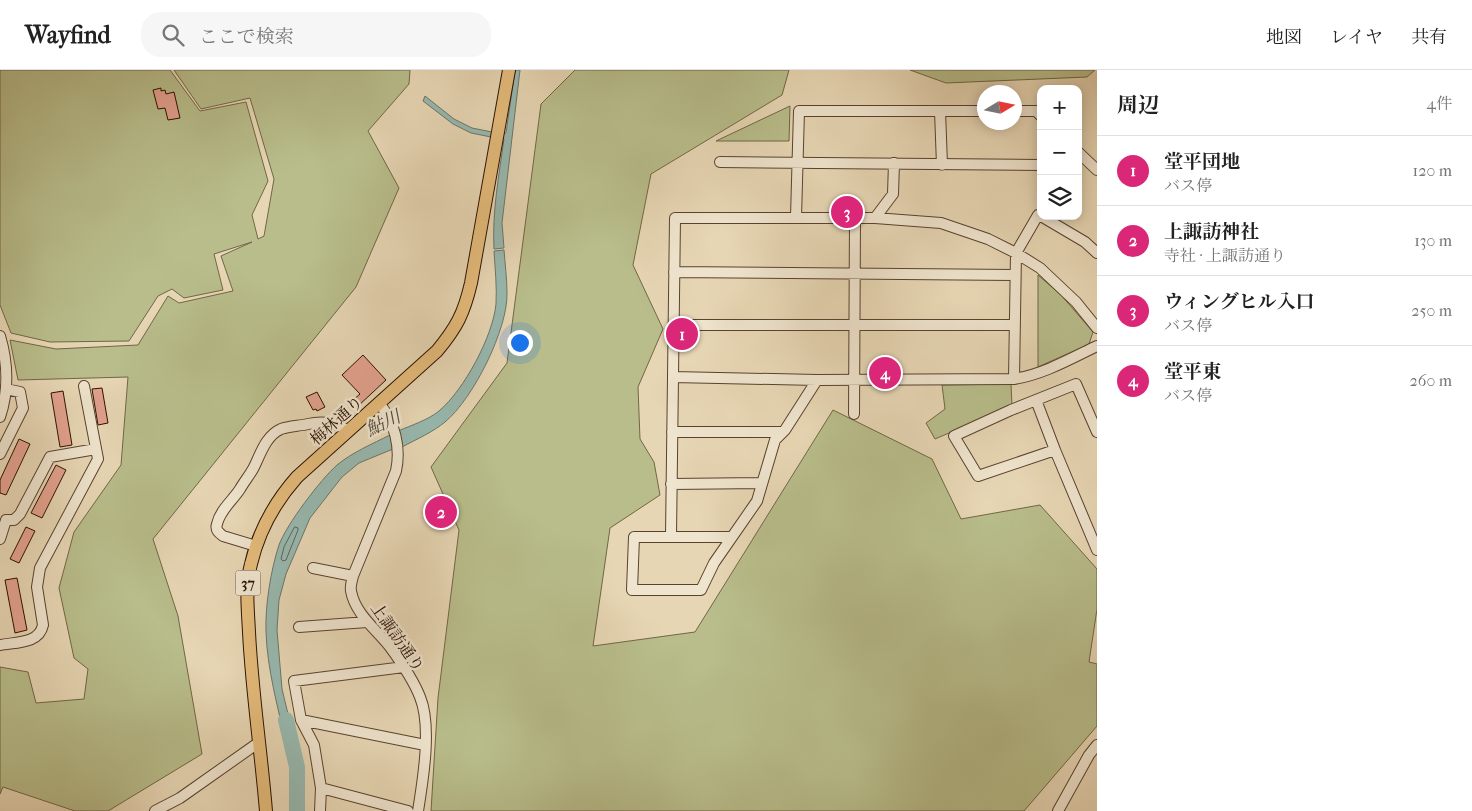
<!DOCTYPE html>
<html lang="ja">
<head>
<meta charset="utf-8">
<style>
	:root { --surface:#fff; --page:#f6f6f6; --text:#222; --muted:#767676; --line:#e0e0e0; --accent:#db2777 }
	body { margin:0; font-family:"IM FELL French Canon","Noto Serif JP",serif; background:var(--page); color:var(--text) }
	.controls { position:absolute; right:15px; top:15px; display:grid; overflow:hidden; border-radius:10px; box-shadow:0 2px 12px #0003 }
	.controls button { width:45px; height:45px; display:grid; place-items:center; padding:0; border:0; border-bottom:1px solid var(--line); background:var(--surface); color:var(--text); font:25px sans-serif }
	.compass { position:absolute; left:977px; top:15px; width:45px; height:45px; border-radius:50%; background:var(--surface); box-shadow:0 2px 12px #0003; rotate:80deg }
	.you { position:absolute; left:519px; top:272px; width:18px; height:18px; margin:-12px; border:4px solid #fff; border-radius:50%; background:#1a73e8; box-shadow:0 0 0 8px #1a73e833 }
	.badge { display:grid; place-items:center; width:32px; height:32px; border-radius:50%; background:var(--accent); color:#fff; font-size:16px; font-weight:700 }
	.pin { position:absolute; translate:-50% -50%; border:2px solid #fff; box-shadow:0 1px 5px #0006 }
	.list { margin:0; padding:0; list-style:none }
	h2 { display:flex; justify-content:space-between; align-items:center; height:65px; margin:0; padding:0 20px; font-size:21px }
	h2 small { font-size:16px; font-weight:400; color:var(--muted) }
	.list li { display:grid; grid-template-columns:32px 1fr auto; gap:15px; align-items:center; box-sizing:border-box; height:70px; padding:0 20px; border-top:1px solid var(--line) }
	.list b { display:block; font-size:19px; white-space:nowrap }
	.list p { margin:0; font-size:16px; white-space:nowrap; color:var(--muted) }
	.list em { font-size:16px; font-style:normal; color:var(--muted) }
	.icon { flex:none; width:28px; height:28px; fill:none; stroke:currentColor; stroke-width:2; stroke-linecap:round; stroke-linejoin:round }
	.map { position:relative; flex:none; width:1097px; height:741px; overflow:hidden }
	header { display:flex; align-items:center; gap:30px; box-sizing:border-box; height:70px; padding:0 25px; background:var(--surface); border-bottom:1px solid var(--line) }
	header strong { font-size:24px }
	nav { display:flex; gap:28px; margin-inline-start:auto; font-size:18px }
	.search { width:350px; height:45px; background:var(--page); display:flex; align-items:center; gap:12px; box-sizing:border-box; padding:0 18px; border-radius:20px; color:var(--muted); font-size:19px }
	main { display:flex }
	aside { flex:1; background:var(--surface) }
	.map>svg:first-child { display:block }
	.green { fill:#b8bd8b; stroke:#716646 }
	.water { fill:#97b9b0; stroke:#6b756a }
	.lines { fill:none; stroke-linecap:round; stroke-linejoin:round }
	.shore { stroke:#606458; stroke-width:1 }
	.river { stroke:#97b9b0; stroke-width:16 }
	.building { fill:#e3a18e; stroke:#2a1000 }
	.minor-casing { stroke:#59422d; stroke-width:12 }
	.major-casing { stroke:#2a1000; stroke-width:14 }
	.minor { stroke:#efe4ce; stroke-width:10 }
	.major { stroke:#e4bb7a; stroke-width:12 }
	.labels { text-anchor:middle; stroke-width:5; stroke-linejoin:round; paint-order:stroke }
	.shield { fill:#efe4ce; stroke:#65503e; stroke-width:1 }
	.shield-label { font-size:15px; font-weight:bold; fill:#2a1000 }
	.street-label { font-size:16px; fill:#2a1000; stroke:#efe4ce }
	.water-label { font-size:18px; font-style:italic; fill:#504b3e; stroke:#efe4ce }
</style>
</head>
<body>
<header>
<strong>Wayfind</strong>
<div class="search"><svg class="icon" aria-label="search" viewBox="0 0 24 24"><circle cx="10" cy="10" r="6"/><path d="M15 15l6 6"/></svg>ここで検索</div>
<nav><a>地図</a><a>レイヤ</a><a>共有</a></nav>
</header>
<main>
<div class="map">
<svg width="1097" height="741" viewBox="0 0 1097 741">
	<rect width="100%" height="100%" fill="#e7d6b4"/>
	<filter id="stains"><feTurbulence type="fractalNoise" baseFrequency=".004" numOctaves="4"/><feColorMatrix values="0 0 0 0 .2 0 0 0 0 .09 0 0 0 0 .02 0 0 0 .5 -.17"/></filter>
	<radialGradient id="worn" r=".72"><stop offset=".6" stop-color="#630" stop-opacity="0"/><stop offset="1" stop-color="#630" stop-opacity=".3"/></radialGradient>
	<path class="green" d="M0,0H170L200,41L246,32L268,111L252,145L258,169L264,166L274,109L250,28L201,39L174,0H410L409,14L368,61L399,118L356,217L153,469L178,546L202,684L108,741H75L3,717L0,724V597L28,602L36,633L84,629L88,599L74,588L59,518L74,462L121,395L128,307L18,310L10,270L56,279L138,275L168,226L179,233L233,221L221,186L252,172L214,184L223,220L184,228L172,219L158,226L129,271L50,272L11,263L0,235Z
		M575,0H789L782,25L651,104L633,195L663,259L638,317L640,369L654,392L660,425L610,458L593,576L695,562L833,340L932,389L961,449L1040,435L1097,499V539L1089,592L1097,594V656L1024,741H431L438,628L459,460L431,397L507,293L541,34Z
		M910,0H1095L1087,7L946,13Z
		M790,36L789,71H716Z
		M1038,205L1061,225L1093,262L1089,274L1038,297Z
		M1011,314L1012,336L935,369L926,353L945,339L942,315Z"/>
	<path class="water" d="M515,0H520L502,153L504,178L494,179C492,142 499,105 504,69L502,67L503,64L506,63Z
		M425,26L454,49L472,58L492,62L491,67L471,63L453,54L423,31Z
		M504,180C505,194 507,209 507,223C508,259 473,329 445,352C433,362 417,369 402,377L398,361C412,355 428,350 439,341C464,320 493,266 496,234C497,217 495,198 494,181Z
		M390,365L393,379L359,393L342,407L310,448L286,504L279,530L277,560L282,619L294,669L286,674C278,637 267,599 266,561C265,536 271,499 279,475C286,455 321,409 337,395C353,382 372,374 390,365Z
		M296,673L301,694L300,741H292C293,720 292,700 288,679Z"/>
	<g class="lines">
		<path class="shore" d="M295,457L298,458V460L286,490L283,491L281,489L284,477Z"/>
		<path class="river" d="M286,650L297,697V741"/>
	</g>
	<path class="building" d="M161,18V21L165,20L166,24L174,22L180,48L168,50L165,38L158,39L153,20Z
		M363,285L386,310L357,337L352,331L360,324L342,305Z
		M102,318L108,353L98,355L92,319Z
		M63,321L72,375L60,377L51,323Z
		M317,322L325,337L317,341L316,339L313,340L306,327Z
		M19,369L30,374L6,425L0,423V410Z
		M56,395L66,400L42,448L31,443Z
		M26,457L35,461L19,493L10,489Z
		M17,508L27,560L15,563L5,510Z"/>
	<g class="lines">
		<g class="minor-casing">
			<path id="minor" d="M940,41L942,95
				M1014,41H1036L1041,46
				M1078,82L1097,100
				M720,92L1041,95
				M1041,146L1038,145L1016,183L1014,309L817,310L673,307L675,148H875L941,153L988,169L1016,183L1040,198L1076,232L1097,258
				M1041,146L1085,172L1097,183
				M796,147L799,41H984
				M875,148L893,124L894,93
				M674,202L1015,205
				M674,255H1015
				M0,266C8,293 9,320 0,347
				M1014,309C1044,304 1070,289 1097,276
				M1036,330L1055,380
				M379,333C395,352 401,378 396,401L353,506C352,510 350,517 351,521C355,544 377,560 390,577C401,592 413,609 420,627C432,656 423,710 418,741
				M854,344L855,148
				M672,362H783
				M1097,362L1076,314L1011,340L954,366L978,406L1055,380L1097,480
				M0,384L23,338L20,322L6,319
				M671,414L762,413
				M671,466L673,307
				M732,467H634L632,520H701L714,493L757,431L775,370L785,360L817,310
				M0,469L6,450H14L20,444L50,387L96,379
				M256,476L223,466C219,463 215,460 217,454C220,440 233,430 240,419C244,412 249,406 253,399C260,386 265,366 281,359C289,356 299,356 308,354C321,351 337,352 348,361
				M313,498L353,506
				M299,557L367,552
				M0,575C16,572 39,574 43,555L37,517L40,498L98,389L84,316
				M404,597L294,611L301,650L425,675
				M301,650L314,675L321,718L408,741
				M155,741L180,728L258,673
				M320,741L321,718
				M1058,741L1089,685L1097,675"/>
		</g>
		<g class="major-casing">
			<path id="major" d="M266,741C261,681 252,622 249,562C248,540 245,516 251,494C259,460 274,433 297,407L437,281C457,257 464,243 471,213L509,0"/>
		</g>
		<use href="#minor" class="minor"/>
		<use href="#major" class="major"/>
	</g>
	<g class="labels">
		<rect class="shield" x="235.5" y="500.5" width="25" height="25" rx="4"/>
		<g class="shield-label">
			<text x="248" y="518">37</text>
		</g>
		<g class="street-label">
			<text transform="translate(336 350) rotate(-42)" y="6">梅林通り</text>
			<text transform="translate(398 567) rotate(55)" y="6">上諏訪通り</text>
		</g>
		<g class="water-label">
			<text transform="translate(383 353) rotate(-25)" y="6">鮎川</text>
		</g>
	</g>
	<rect width="100%" height="100%" filter="url(#stains)"/>
	<rect width="100%" height="100%" fill="url(#worn)"/>
</svg>
<div class="controls">
<button>+</button>
<button>−</button>
<button><svg class="icon" aria-label="layers" viewBox="0 0 24 24"><path d="M12 4l9 5-9 5-9-5zM3 14l9 5 9-5"/></svg></button>
</div>
<svg class="compass" viewBox="-18 -18 36 36"><path d="M0-13l5 13h-10z" fill="#e53935"/><path d="M0 13l5-13h-10z" fill="#767676"/></svg>
<div class="you"></div>
<div class="pin badge" style="left:682px;top:264px">1</div>
<div class="pin badge" style="left:441px;top:442px">2</div>
<div class="pin badge" style="left:847px;top:142px">3</div>
<div class="pin badge" style="left:885px;top:303px">4</div>
</div>
<aside>
<h2>周辺<small>4件</small></h2>
<ul class="list">
<li><span class="badge">1</span><div><b>堂平団地</b><p>バス停</p></div><em>120 m</em></li>
<li><span class="badge">2</span><div><b>上諏訪神社</b><p>寺社 · 上諏訪通り</p></div><em>130 m</em></li>
<li><span class="badge">3</span><div><b>ウィングヒル入口</b><p>バス停</p></div><em>250 m</em></li>
<li><span class="badge">4</span><div><b>堂平東</b><p>バス停</p></div><em>260 m</em></li>
</ul>
</aside>
</main>
</body>
</html>
